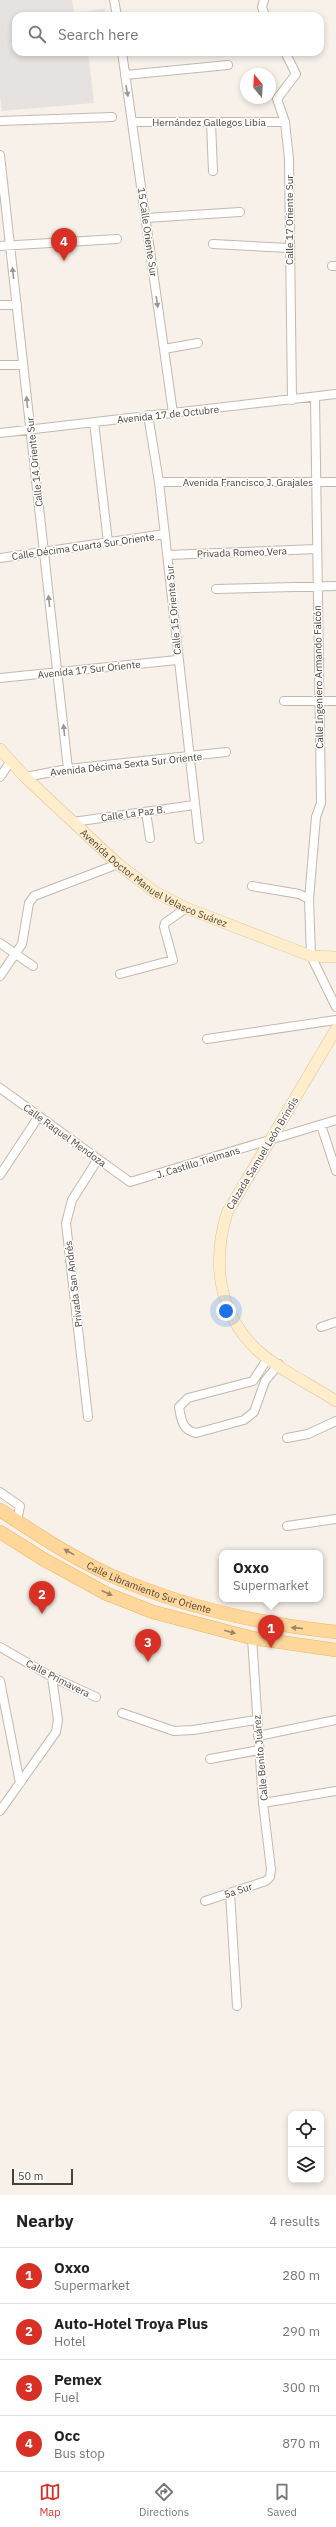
<!DOCTYPE html>
<html lang="en">
<head>
<meta charset="utf-8">
<style>
	:root { --surface:#fff; --page:#f2f2f2; --text:#222; --muted:#767676; --line:#e0e0e0; --accent:#d93025 }
	body { margin:0; font-family:"IBM Plex Sans",sans-serif; background:var(--page); color:var(--text) }
	.controls { position:absolute; right:12px; bottom:12px; display:grid; overflow:hidden; border-radius:8px; box-shadow:0 2px 6px #0003 }
	.controls button { width:36px; height:36px; display:grid; place-items:center; padding:0; border:0; border-bottom:1px solid var(--line); background:var(--surface); color:var(--text); font:20px sans-serif }
	.compass { position:absolute; left:240px; top:68px; width:36px; height:36px; border-radius:50%; background:var(--surface); box-shadow:0 2px 6px #0003; rotate:342deg }
	.scale { position:absolute; left:12px; bottom:10px; width:61px; box-sizing:border-box; padding-left:4px; border:2px solid #4c4137; border-top:0; font-size:11px; line-height:14px; white-space:nowrap; color:#4c4137; -webkit-text-stroke:3px #fff; paint-order:stroke }
	.you { position:absolute; left:226px; top:1311px; width:14px; height:14px; margin:-10px; border:3px solid #fff; border-radius:50%; background:#1a73e8; box-shadow:0 0 0 6px #1a73e833 }
	.badge { display:grid; place-items:center; width:26px; height:26px; border-radius:50%; background:var(--accent); color:#fff; font-size:13px; font-weight:700 }
	.pin { position:absolute; translate:-50% -33px; filter:drop-shadow(0 1px 2px #0008) }
	.pin::after { content:''; position:absolute; top:21px; width:14px; height:12px; background:inherit; clip-path:polygon(0 0,100% 0,50% 100%) }
	.popup { position:absolute; left:219px; top:1550px; width:104px; height:52px; box-sizing:border-box; display:grid; place-content:center; border-radius:8px; background:var(--surface); filter:drop-shadow(0 1px 3px #0005); font-size:13px; white-space:nowrap; color:var(--muted) }
	.popup b { font-size:15px; color:var(--text) }
	.popup::after { content:''; position:absolute; left:50%; top:100%; margin-left:-8px; border:8px solid transparent; border-top-color:var(--surface) }
	.list { margin:0; padding:0; list-style:none }
	h2 { display:flex; justify-content:space-between; align-items:center; height:52px; margin:0; padding:0 16px; font-size:17px }
	h2 small { font-size:13px; font-weight:400; color:var(--muted) }
	.list li { display:grid; grid-template-columns:26px 1fr auto; gap:12px; align-items:center; box-sizing:border-box; height:56px; padding:0 16px; border-top:1px solid var(--line) }
	.list b { display:block; font-size:15px; white-space:nowrap }
	.list p { margin:0; font-size:13px; white-space:nowrap; color:var(--muted) }
	.list em { font-size:13px; font-style:normal; color:var(--muted) }
	.icon { flex:none; width:22px; height:22px; fill:none; stroke:currentColor; stroke-width:2; stroke-linecap:round; stroke-linejoin:round }
	.map { position:relative; flex:none; width:336px; height:2195px; overflow:hidden }
	.search { position:absolute; background:var(--surface); box-shadow:0 2px 6px #0003; left:12px; right:12px; top:12px; height:44px; display:flex; align-items:center; gap:10px; box-sizing:border-box; padding:0 14px; border-radius:12px; color:var(--muted); font-size:15px }
	.sheet { height:276px; background:var(--surface) }
	nav { display:flex; justify-content:space-around; align-items:center; box-sizing:border-box; height:56px; border-top:1px solid var(--line); background:var(--surface); font-size:11px; color:var(--muted) }
	nav a { display:grid; justify-items:center; gap:2px }
	nav .on { color:var(--accent) }
	.map>svg:first-child { display:block }
	.parking { fill:#e5e2df }
	.lines { fill:none; stroke-linecap:round; stroke-linejoin:round }
	.street-casing { stroke:#c4b8ab; stroke-width:10 }
	.secondary-casing { stroke:#dfc497; stroke-width:12 }
	.primary-casing { stroke:#f2b45d; stroke-width:14 }
	.street { stroke:#fff; stroke-width:8 }
	.secondary { stroke:#ffedcc; stroke-width:11 }
	.primary { stroke:#ffd79b; stroke-width:13 }
	.oneway { fill:#9d9691 }
	.oneway2 { fill:#9d8464 }
	.labels { text-anchor:middle; stroke-width:3; stroke-linejoin:round; paint-order:stroke }
	.street-label { font-size:10px; fill:#4c4137; stroke:#fff }
</style>
</head>
<body>
<div class="map">
<svg width="336" height="2195" viewBox="0 0 336 2195">
	<rect width="100%" height="100%" fill="#f7f1ea"/>
	<path class="parking" d="M0,0H72L74,13L105,9L106,16H16V52H88L94,103L2,111L0,96Z"/>
	<g class="lines">
		<g class="street-casing">
			<path id="street" d="M114,0L117,16
				M264,0L262,7L265,16
				M122,52L173,413
				M285,52L296,74L277,99L285,122L289,159L292,400
				M125,75L228,65
				M0,121L112,117
				M133,122H285
				M211,123L213,171
				M0,155L68,769
				M146,218L240,212
				M213,244L289,248
				M0,246L117,239
				M332,266H336
				M0,305H17
				M164,349L198,343
				M0,365H23
				M315,397L321,803L316,817L309,899L311,956L336,1007
				M148,415L159,482L199,839
				M94,422L108,542
				M0,433L336,394
				M159,482H336
				M168,555L317,549
				M0,558L165,534
				M216,589L336,586
				M0,678L177,660
				M284,701H336
				M0,777L11,761
				M25,777L68,769L226,752
				M146,812L150,838
				M73,822L194,805
				M252,886L299,894L309,899
				M0,943L33,966
				M120,974L173,960L164,927L165,923L186,908
				M0,976L22,944L29,903L34,896L118,864
				M207,1039L336,1020
				M0,1088L130,1182L336,1120
				M321,1125L336,1171
				M0,1175L39,1116
				M321,1327L336,1322
				M268,1358L253,1381L188,1398L179,1407C181,1419 182,1430 196,1433L244,1420L254,1412L265,1381L279,1364
				M88,1417L66,1223L72,1200L98,1159
				M287,1438L308,1434L336,1421
				M0,1492L20,1506L17,1521
				M287,1526L336,1519
				M0,1647L52,1677L96,1697
				M0,1681L20,1783
				M122,1713L174,1731L193,1730L256,1720
				M258,1736L336,1720
				M210,1759L259,1750
				M263,1803L336,1791
				M0,1811L56,1732L58,1720L52,1677
				M230,1893L237,2006
				M205,1901L266,1881L270,1877L271,1869L263,1803L252,1638"/>
		</g>
		<g class="secondary-casing">
			<g id="secondary">
				<path id="s1" d="M0,749L25,777L118,864L155,892L186,908L311,956L336,957"/>
				<path d="M336,1029L227,1213C212,1262 218,1312 256,1349C279,1370 310,1384 336,1401"/>
			</g>
		</g>
		<g class="primary-casing">
			<g id="primary">
				<path id="s2" d="M0,1510C35,1533 71,1557 110,1575C180,1606 259,1624 336,1632"/>
				<path d="M0,1532L43,1559L107,1594L153,1612L252,1638L336,1650"/>
			</g>
		</g>
		<use href="#street" class="street"/>
		<use href="#secondary" class="secondary"/>
		<use href="#primary" class="primary"/>
	</g>
	<defs><path id="oneway-solid" d="M-6-.8H1V-3.2L6.5 0L1 3.2V.8H-6Z"/></defs>
	<g class="oneway">
		<use href="#oneway-solid" transform="translate(127 91) rotate(80)"/>
		<use href="#oneway-solid" transform="translate(13 273) rotate(-96)"/>
		<use href="#oneway-solid" transform="translate(157 302) rotate(82)"/>
		<use href="#oneway-solid" transform="translate(27 402) rotate(-96)"/>
		<use href="#oneway-solid" transform="translate(49 601) rotate(-96)"/>
		<use href="#oneway-solid" transform="translate(64 730) rotate(-96)"/>
	</g>
	<g class="oneway2">
		<use href="#oneway-solid" transform="translate(69 1552) rotate(-151)"/>
		<use href="#oneway-solid" transform="translate(107 1593) rotate(25)"/>
		<use href="#oneway-solid" transform="translate(297 1628) rotate(-175)"/>
		<use href="#oneway-solid" transform="translate(230 1632) rotate(16)"/>
	</g>
	<g class="labels">
		<g class="street-label">
			<text x="209" y="126">Hernández Gallegos Libia</text>
			<text transform="translate(289 220) rotate(-90)" y="4">Calle 17 Oriente Sur</text>
			<text transform="translate(148 232) rotate(82)" y="4">15 Calle Oriente Sur</text>
			<text transform="translate(168 414) rotate(-6)" y="4">Avenida 17 de Octubre</text>
			<text transform="translate(34 462) rotate(-96)" y="4">Calle 14 Oriente Sur</text>
			<text x="248" y="486">Avenida Francisco J. Grajales</text>
			<text transform="translate(83 546) rotate(-8)" y="4">Calle Décima Cuarta Sur Oriente</text>
			<text transform="translate(242 552) rotate(-2)" y="4">Privada Romeo Vera</text>
			<text transform="translate(173 610) rotate(-95)" y="4">Calle 15 Oriente Sur</text>
			<text transform="translate(89 669) rotate(-6)" y="4">Avenida 17 Sur Oriente</text>
			<text transform="translate(318 677) rotate(-91)" y="4">Calle Ingeniero Armando Falcón</text>
			<text transform="translate(126 764) rotate(-6)" y="4">Avenida Décima Sexta Sur Oriente</text>
			<text transform="translate(133 813) rotate(-8)" y="4">Calle La Paz B.</text>
			<text dy="4" stroke="none"><textPath href="#s1" startOffset="203">Avenida Doctor Manuel Velasco Suárez</textPath></text>
			<text transform="translate(65 1135) rotate(36)" y="4">Calle Raquel Mendoza</text>
			<text transform="translate(262 1153) rotate(-59)" y="4">Calzada Samuel León Brindis</text>
			<text transform="translate(198 1162) rotate(-17)" y="4">J. Castillo Tielmans</text>
			<text transform="translate(73 1284) rotate(-97)" y="4">Privada San Andrés</text>
			<text dy="4" stroke="none"><textPath href="#s2" startOffset="169">Calle Libramiento Sur Oriente</textPath></text>
			<text transform="translate(58 1678) rotate(27)" y="4">Calle Primavera</text>
			<text transform="translate(260 1758) rotate(-95)" y="4">Calle Benito Juárez</text>
			<text transform="translate(238 1890) rotate(-18)" y="4">5a Sur</text>
		</g>
	</g>
</svg>
<div class="controls">
<button><svg class="icon" aria-label="locate" viewBox="0 0 24 24"><circle cx="12" cy="12" r="6"/><path d="M12 2v4M12 18v4M2 12h4M18 12h4"/></svg></button>
<button><svg class="icon" aria-label="layers" viewBox="0 0 24 24"><path d="M12 4l9 5-9 5-9-5zM3 14l9 5 9-5"/></svg></button>
</div>
<svg class="compass" viewBox="-18 -18 36 36"><path d="M0-13l5 13h-10z" fill="#e53935"/><path d="M0 13l5-13h-10z" fill="#767676"/></svg>
<div class="scale">50 m</div>
<div class="you"></div>
<div class="pin badge" style="left:271px;top:1648px">1</div>
<div class="popup"><b>Oxxo</b>Supermarket</div>
<div class="pin badge" style="left:42px;top:1614px">2</div>
<div class="pin badge" style="left:148px;top:1662px">3</div>
<div class="pin badge" style="left:64px;top:261px">4</div>
<div class="search"><svg class="icon" aria-label="search" viewBox="0 0 24 24"><circle cx="10" cy="10" r="6"/><path d="M15 15l6 6"/></svg>Search here</div>
</div>
<section class="sheet">
<h2>Nearby<small>4 results</small></h2>
<ul class="list">
<li><span class="badge">1</span><div><b>Oxxo</b><p>Supermarket</p></div><em>280 m</em></li>
<li><span class="badge">2</span><div><b>Auto-Hotel Troya Plus</b><p>Hotel</p></div><em>290 m</em></li>
<li><span class="badge">3</span><div><b>Pemex</b><p>Fuel</p></div><em>300 m</em></li>
<li><span class="badge">4</span><div><b>Occ</b><p>Bus stop</p></div><em>870 m</em></li>
</ul>
</section>
<nav>
<a class="on"><svg class="icon" aria-label="map" viewBox="0 0 24 24"><path d="M3 6l6-2 6 2 6-2v14l-6 2-6-2-6 2zM9 4v14M15 6v14"/></svg>Map</a>
<a><svg class="icon" aria-label="directions" viewBox="0 0 24 24"><path d="M12 3l9 9-9 9-9-9zM9 14v-3h6M13 9l2 2-2 2"/></svg>Directions</a>
<a><svg class="icon" aria-label="saved" viewBox="0 0 24 24"><path d="M7 4h10v16l-5-4-5 4z"/></svg>Saved</a>
</nav>
</body>
</html>
